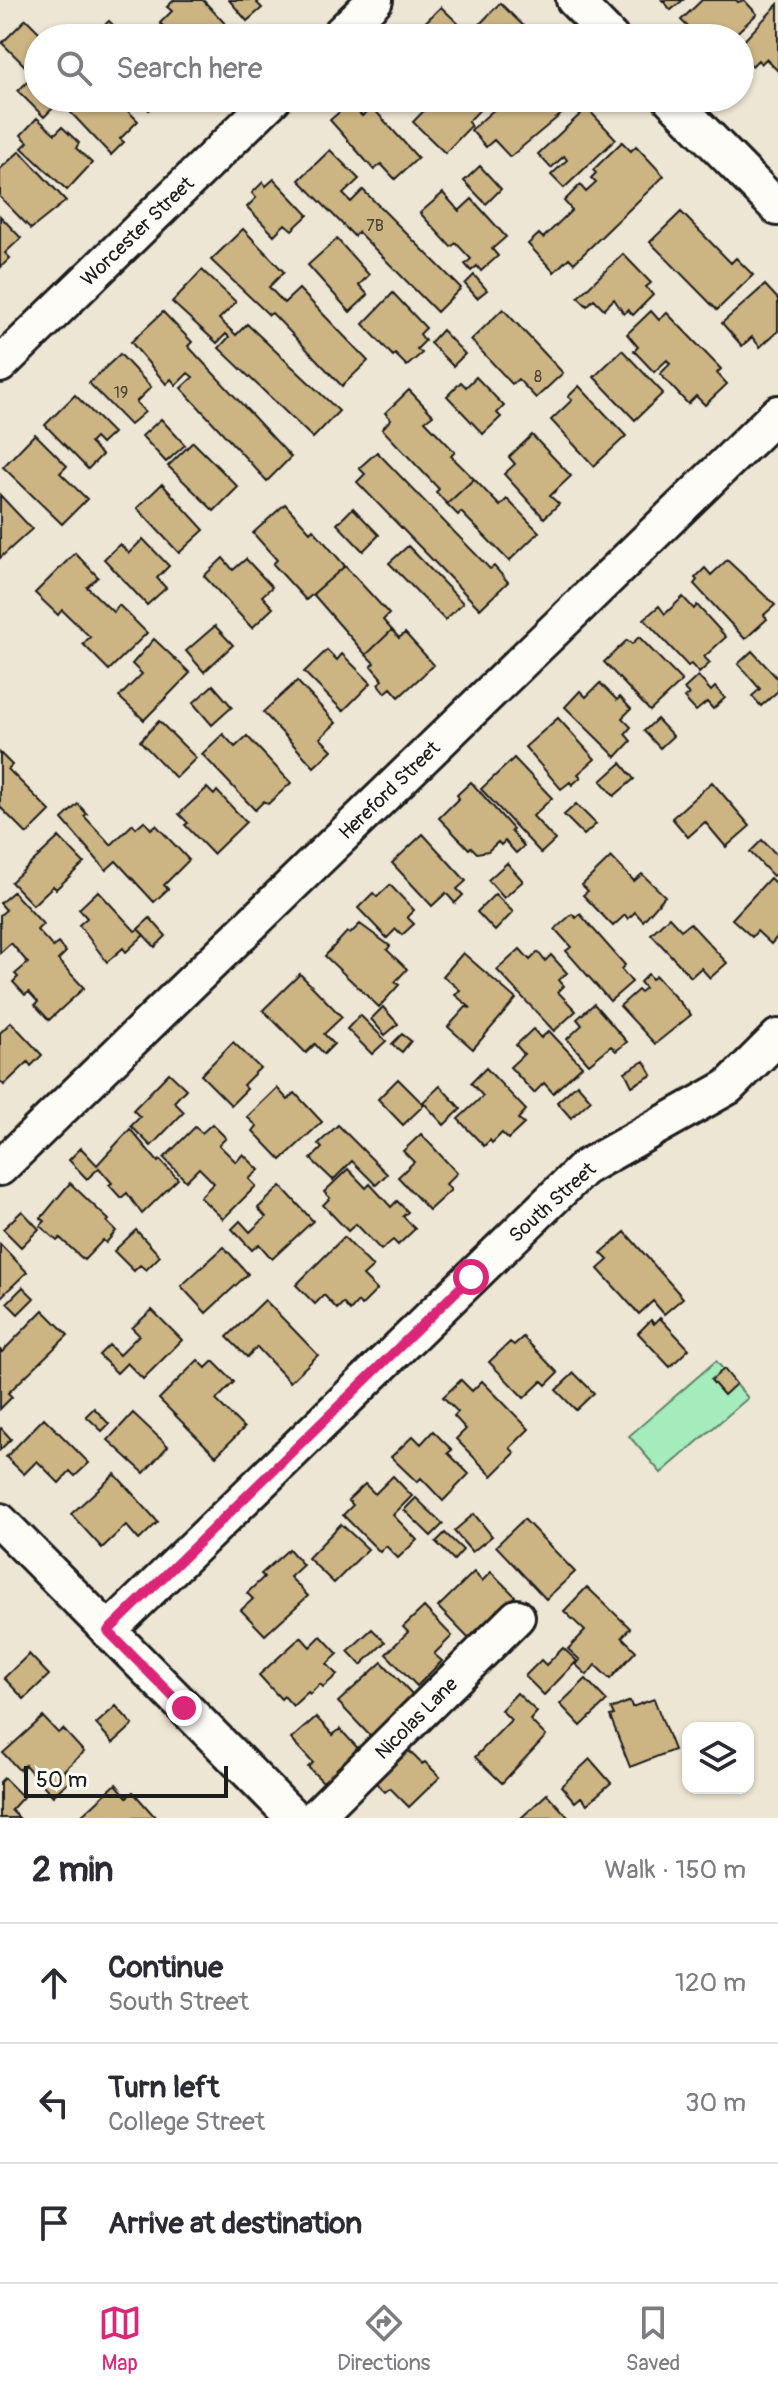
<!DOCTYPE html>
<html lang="en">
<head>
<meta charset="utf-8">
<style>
	:root { --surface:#fff; --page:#f2f2f3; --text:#2b2b33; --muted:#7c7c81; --line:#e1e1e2; --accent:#db2777 }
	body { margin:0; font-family:Pangolin,sans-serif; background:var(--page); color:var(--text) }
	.controls { position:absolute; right:24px; bottom:24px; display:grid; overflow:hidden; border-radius:16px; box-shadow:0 2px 6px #0004 }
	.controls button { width:72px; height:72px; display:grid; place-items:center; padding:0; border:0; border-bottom:2px solid var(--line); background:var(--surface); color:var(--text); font:40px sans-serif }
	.scale { position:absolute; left:24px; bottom:20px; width:204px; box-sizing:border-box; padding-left:8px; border:4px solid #1c1c1c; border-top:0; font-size:22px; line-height:28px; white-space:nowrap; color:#1c1c1c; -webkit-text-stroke:6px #fdfcf7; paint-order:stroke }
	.stop { position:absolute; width:24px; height:24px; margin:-18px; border:6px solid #db2777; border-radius:50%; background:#fff }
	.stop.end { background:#db2777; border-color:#fff; box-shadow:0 2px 8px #0008 }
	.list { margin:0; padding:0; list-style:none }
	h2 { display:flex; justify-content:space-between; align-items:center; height:104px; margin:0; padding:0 32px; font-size:34px }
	h2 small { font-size:26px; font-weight:400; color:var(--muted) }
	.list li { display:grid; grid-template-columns:52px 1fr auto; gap:24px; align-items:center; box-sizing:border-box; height:120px; padding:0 32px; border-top:2px solid var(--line) }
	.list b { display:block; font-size:30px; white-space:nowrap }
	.list p { margin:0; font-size:26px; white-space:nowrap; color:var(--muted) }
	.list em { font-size:26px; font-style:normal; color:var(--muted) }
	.icon { flex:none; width:44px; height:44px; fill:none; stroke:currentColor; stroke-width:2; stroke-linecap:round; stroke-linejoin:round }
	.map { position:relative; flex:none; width:778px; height:1818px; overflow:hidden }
	.search { position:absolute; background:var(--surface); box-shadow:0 2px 6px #0004; left:24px; right:24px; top:24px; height:88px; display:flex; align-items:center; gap:20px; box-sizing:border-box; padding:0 28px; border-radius:44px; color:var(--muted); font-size:30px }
	.sheet { height:464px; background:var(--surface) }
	nav { display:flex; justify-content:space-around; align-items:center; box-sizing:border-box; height:112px; border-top:2px solid var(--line); background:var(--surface); font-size:22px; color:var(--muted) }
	nav a { display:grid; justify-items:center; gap:4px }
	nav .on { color:var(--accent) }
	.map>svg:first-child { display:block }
	.green { fill:#a4ecbb; stroke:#60846c; stroke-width:2 }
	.building { fill:#ccb483; stroke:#1c1c1c; stroke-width:2 }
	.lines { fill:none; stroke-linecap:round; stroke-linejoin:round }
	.minor-casing { stroke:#1c1c1c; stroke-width:40 }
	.minor { stroke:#fdfcf7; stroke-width:34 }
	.route { stroke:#db2777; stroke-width:10 }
	.labels { text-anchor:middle; stroke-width:8; stroke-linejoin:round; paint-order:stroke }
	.number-label { font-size:16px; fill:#484236 }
	.street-label { font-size:20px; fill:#1c1c1c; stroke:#fdfcf7 }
</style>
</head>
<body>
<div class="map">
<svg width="778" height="1818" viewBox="0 0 778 1818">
	<rect width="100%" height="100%" fill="#eee6d4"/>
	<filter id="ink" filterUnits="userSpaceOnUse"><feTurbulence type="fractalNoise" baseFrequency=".0125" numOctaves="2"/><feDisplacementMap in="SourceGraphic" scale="16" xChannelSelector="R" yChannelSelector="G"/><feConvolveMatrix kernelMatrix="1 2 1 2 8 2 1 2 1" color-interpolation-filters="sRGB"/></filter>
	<g filter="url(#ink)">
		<path class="green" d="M716,1361L748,1398L661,1473L629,1436Z"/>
		<path class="building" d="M174,0H203L231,30L223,38H174L160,23L172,11L167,7Z
			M229,0H260L257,3L262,8L247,21Z
			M662,0H683L671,10Z
			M702,0H736L738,2L744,0L757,14L731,38H699L681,20Z
			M500,3L532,34L528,38H490L478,26Z
			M778,4V71L766,59L761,64L758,60L752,66L740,54V45Z
			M441,7L465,30L457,38L411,36Z
			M26,19L45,38H38V79L2,43Z
			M109,21L126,38H91Z
			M34,75L38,79V98H57L60,101L44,117L18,91Z
			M57,98H115L138,121L120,139L124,142L111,155Z
			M137,98H161L149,110Z
			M436,98L490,99L468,122L471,126L445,153L413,122Z
			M507,98H551L564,112L510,157L494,140L486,147L471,130Z
			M350,103L362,116L372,107L418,158L395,179L381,164L374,170L330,120Z
			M587,108L616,139L564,188L551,175L567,160L564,156L551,168L538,154Z
			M37,118L55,134L62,127L79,143L76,148L92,163L67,190L22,148L28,142L21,135Z
			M622,142L631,151L636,146L664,176L574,263L569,258L554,272L528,244L539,234L543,238L572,210L564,201L580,185L586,192L596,183L591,178L596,173L593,170Z
			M330,150L359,179L343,194L351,202L363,190L461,288L437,312L358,232L354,236L299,180Z
			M20,151L66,201L31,229L0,197V169Z
			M480,166L501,189L486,204L464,181Z
			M274,179L308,215L292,230L285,224L274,235L247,207L256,198L252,193L263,182L266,186Z
			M443,193L459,211L472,199L506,237L492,249L498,256L481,271L477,266L471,271L465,264L471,259L456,243L451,247L420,213Z
			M681,212L731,263L736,258L753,275L717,310L650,242Z
			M0,216L21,238L5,253L10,258L0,268Z
			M243,229L284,272L269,287L284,303L299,289L368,361L342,386L272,313L269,315L211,260Z
			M337,239L369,275L359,285L368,295L350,312L308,265Z
			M623,254L651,283L646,287L653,295L633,315L628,310L624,314L614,299L604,309L594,299L587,306L578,297Z
			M202,270L236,302L219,319L236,335L247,324L339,411L313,438L219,348L229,337L226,334L217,343L172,302Z
			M474,275L487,290L477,298L465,284Z
			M765,285L778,299V331L760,347L752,337L742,346L722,323Z
			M393,293L426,328L420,334L425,341L417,349L422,353L407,366L395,354L393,356L363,324Z
			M503,309L563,373L536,398L518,379L512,384L471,340Z
			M651,311L659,320L667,313L721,369L717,373L727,384L705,405L696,396L688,404L660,374L670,364L667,360L654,372L634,351L638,347L627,334Z
			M163,312L192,342L188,346L291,457L267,481L181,388L193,377L188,373L176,385L171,379L166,384L131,342Z
			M442,330L465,354L453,366L430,343Z
			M622,350L663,393L635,420L594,377Z
			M120,354L151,387L136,402L145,412L130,425L89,383Z
			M476,377L504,406L497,413L501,417L483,434L447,396L461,382L466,387Z
			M579,386L626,436L594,466L551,420L572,400L568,397Z
			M409,390L433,415L425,421L455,452L451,456L474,479L447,504L436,492L439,489L382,429L391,419L385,413Z
			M75,395L113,433L101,444L95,438L90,443L102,455L88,469L45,425Z
			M161,419L185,445L166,462L142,436Z
			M35,434L67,466L60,473L87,499L62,524L3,467Z
			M532,435L571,476L550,496L559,504L544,518L504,474L515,464L509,457Z
			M193,442L238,487L214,511L168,466Z
			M377,452L490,569L494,566L508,582L480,609L357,482L365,474L359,468Z
			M474,479L500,506L507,499L539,532L509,561L461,512L458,515L447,504Z
			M162,484L204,530L179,553L137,508Z
			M0,495L32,529L0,558Z
			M285,504L310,532L313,529L345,566L306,600L273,564L277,560L253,533Z
			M353,508L379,535L363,551L337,524Z
			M143,539L169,566L157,578L166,588L147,605L104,559L120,544L129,553Z
			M408,546L463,603L445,620L389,563Z
			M75,553L98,577L87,587L113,612L119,605L147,633L109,670L83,644L90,637L62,610L58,615L35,593Z
			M223,558L233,570L246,559L272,587L262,596L273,608L252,628L204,576Z
			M727,560L775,605L764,615L767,619L745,639L694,584L697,580L695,578L705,568L711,575Z
			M345,566L389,614L383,620L392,630L366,655L313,594Z
			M683,597L694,609L697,605L726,637L704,657L710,663L699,673L691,664L688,666L644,619L659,606L665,614Z
			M215,626L233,645L204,672L186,651Z
			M392,630L399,638L405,633L434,665L399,697L391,688L385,693L378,684L383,680L371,666L374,663L366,655Z
			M639,637L682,681L650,711L604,662L627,640L632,644Z
			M154,639L190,673L144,720L119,697L142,674L132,664Z
			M327,650L337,660L342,654L371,683L343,711L304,672Z
			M752,651L778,679V691L761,706L752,696L760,689L738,664Z
			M698,676L711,691L715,687L725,698L713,709L707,702L696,711L684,698L689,694L684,689Z
			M297,681L336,723L320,738L332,750L314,767L263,712Z
			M600,683L617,700L620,697L631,709L622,718L631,727L625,734L631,741L616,757L565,707L580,691L586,697Z
			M213,685L232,707L212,725L193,703Z
			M558,718L595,759L578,774L581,777L572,785L570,782L561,789L525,747Z
			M657,719L673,736L660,748L644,731Z
			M159,721L196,758L176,778L140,741Z
			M223,734L235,747L247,736L291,783L268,804L264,801L255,810L202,754Z
			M0,753L12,765L8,769L50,811L27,834L0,807Z
			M514,758L552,798L533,816L555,840L541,853L481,789Z
			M621,763L634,779L614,796L601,781Z
			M471,782L513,829L511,831L524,846L516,853L505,841L501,845L498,842L488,851L477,853L471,847L469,849L439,818L459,798L457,795Z
			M712,782L750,826L726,847L705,822L688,837L672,818Z
			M207,788L214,795L217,791L246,822L213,854L185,825L188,823L179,814Z
			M78,804L87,814L84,816L111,845L133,824L136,828L144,821L151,829L156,825L189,860L164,885L168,889L154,902L116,861L106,870L62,819Z
			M576,804L596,824L584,835L564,815Z
			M423,834L466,881L457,889L463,895L455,903L446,893L432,906L392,863Z
			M59,837L84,863L56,889L53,886L33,905L11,882Z
			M762,840L778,856V872L773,876L750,852Z
			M611,857L634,881L642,874L665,896L643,921L635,912L628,919L625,915L613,926L583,895L588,891L582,885Z
			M507,863L523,881L504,898L488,880Z
			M770,878L778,886V936L771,944L757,931L752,937L732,919Z
			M390,885L414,910L407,917L414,924L402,935L396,929L387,938L358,908L373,893L377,897Z
			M98,891L135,931L138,929L144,935L126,952L123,948L107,962L79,925L87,918L79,909Z
			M13,892L43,924L37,930L53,947L58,943L66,952L58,960L84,988L49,1020L35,1005L38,1002L29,992L25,995L13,982L18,977L15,974L28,963L11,943L0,953V915L6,910L0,903Z
			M495,894L513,912L495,931L477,912Z
			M572,914L576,918L580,914L625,965L621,969L632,982L610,1001L566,951L571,947L555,929Z
			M669,917L681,930L690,923L727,963L710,978L701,968L691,977L651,934Z
			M150,918L166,936L155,947L138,929Z
			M360,924L390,946L387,950L407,969L395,982L399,985L379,1007L325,956L347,932L350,934Z
			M520,949L530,960L538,952L545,961L551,955L567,973L559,980L564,986L558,992L576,1011L554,1031L497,970Z
			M463,953L516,999L473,1049L448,1027L466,1007L471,1008L455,995L460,990L443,976Z
			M300,974L342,1017L324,1034L334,1044L324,1054L315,1044L306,1053L263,1010Z
			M648,974L652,979L656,976L691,1015L655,1044L620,1006L638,990L640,992L645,988L640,982Z
			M594,1004L627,1042L616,1051L611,1046L589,1064L567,1039L582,1025L577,1019Z
			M383,1007L398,1024L385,1035L371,1019Z
			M360,1015L386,1041L372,1054L347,1029Z
			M11,1022L42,1055L31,1066L28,1062L4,1085L0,1081V1033Z
			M533,1029L541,1038L549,1031L582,1066L553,1093L544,1083L534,1093L510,1067L524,1054L516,1045Z
			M402,1034L411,1041L402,1052L392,1044Z
			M233,1042L260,1068L243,1085L247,1089L231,1105L201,1075Z
			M644,1061L652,1075L632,1086L625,1072Z
			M486,1068L526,1110L518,1119L524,1124L508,1139L502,1133L492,1143L490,1140L484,1146L458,1119L483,1096L471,1083Z
			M169,1073L186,1089L174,1102L184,1112L151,1146L131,1126L140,1117L133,1110Z
			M398,1079L424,1105L403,1125L378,1099Z
			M577,1084L591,1100L571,1118L557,1102Z
			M440,1086L461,1109L444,1125L423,1102Z
			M277,1088L288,1100L295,1093L322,1122L281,1160L253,1131L257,1126L247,1117Z
			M212,1124L226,1138L219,1145L236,1162L243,1154L259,1170L249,1179L256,1186L223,1219L200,1197L214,1183L199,1168L186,1181L164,1158L195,1127L202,1133Z
			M338,1125L387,1174L376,1185L352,1161L333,1180L311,1159L322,1148L318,1144Z
			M130,1129L158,1162L160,1160L178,1179L142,1214L127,1193L121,1198L109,1185L112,1183L99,1168L87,1179L69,1160L81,1148L97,1165Z
			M421,1134L457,1173L446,1184L451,1190L429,1210L398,1177L414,1162L403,1151Z
			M348,1169L366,1188L370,1184L391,1207L397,1201L408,1212L403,1216L415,1229L398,1245L393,1240L381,1250L356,1224L348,1231L323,1205L330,1198L324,1192Z
			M70,1183L109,1220L107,1222L116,1231L106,1243L103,1240L84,1260L60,1238L57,1241L40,1226L45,1221L41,1218Z
			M281,1186L313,1221L272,1259L259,1244L252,1250L232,1229L240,1221L250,1232L266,1217L258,1208Z
			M22,1211L39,1229L21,1247L3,1229Z
			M136,1230L160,1256L146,1270L140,1265L134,1271L114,1251Z
			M625,1232L683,1298L664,1314L653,1301L639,1314L598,1269L608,1260L601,1253Z
			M344,1237L373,1267L363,1276L377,1290L361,1306L358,1302L350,1311L343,1303L337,1309L324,1295L315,1304L296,1285Z
			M0,1244L27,1272L0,1298Z
			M224,1247L248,1274L206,1313L181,1286Z
			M23,1287L34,1298L18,1314L7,1303Z
			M265,1300L318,1355L290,1382L257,1347L247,1357L227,1337Z
			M43,1310L68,1335L8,1393L12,1397L0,1409V1350L2,1352Z
			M152,1310L182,1340L143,1379L127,1363L117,1373L99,1355L109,1345L119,1355L139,1335L132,1328Z
			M660,1318L689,1349L670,1367L638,1333L651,1320L654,1324Z
			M523,1337L558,1373L546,1385L542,1381L524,1398L489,1362L510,1342L514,1345Z
			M198,1360L206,1368L213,1361L234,1382L216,1400L244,1428L216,1456L159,1399Z
			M724,1369L736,1384L724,1395L711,1380Z
			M574,1373L594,1393L576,1410L556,1390Z
			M461,1380L472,1391L482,1381L529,1429L510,1448L515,1453L492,1476L456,1439L466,1429L454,1416L458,1412L443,1397Z
			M94,1408L109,1424L102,1431L86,1416Z
			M133,1413L168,1446L144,1473L108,1440Z
			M44,1418L89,1463L75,1476L70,1471L59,1483L37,1461L24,1474L6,1457Z
			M1,1428L11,1439L0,1450V1429Z
			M433,1431L452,1450L448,1453L469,1474L443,1501L421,1478L417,1482L391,1457L413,1436L421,1444Z
			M115,1474L158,1522L139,1540L126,1525L102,1548L71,1514Z
			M393,1476L412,1496L393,1515L417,1540L398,1558L386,1546L380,1552L343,1515L353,1505L348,1500L365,1484L375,1494Z
			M416,1498L443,1524L431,1536L404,1510Z
			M474,1514L492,1536L472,1552L454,1531Z
			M524,1519L575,1572L546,1599L496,1546Z
			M341,1524L368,1549L334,1583L308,1558Z
			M445,1533L463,1550L454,1560L436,1542Z
			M289,1549L303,1565L290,1577L308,1596L265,1635L241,1610L253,1599L247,1593L264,1577L261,1574Z
			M474,1572L482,1581L491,1572L515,1596L492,1618L473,1643L438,1607Z
			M587,1587L630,1628L622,1637L636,1651L610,1679L595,1665L587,1675L576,1665L580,1660L568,1649L585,1631L564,1611Z
			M424,1607L452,1636L434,1654L442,1661L417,1686L386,1654L408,1632L403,1627Z
			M372,1629L385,1642L361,1665L348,1651Z
			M321,1636L338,1654L327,1664L337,1675L323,1687L320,1684L310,1694L308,1692L293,1706L284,1696L281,1699L259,1675L301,1637L310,1647Z
			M563,1648L577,1661L544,1695L525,1676L541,1660L546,1665Z
			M29,1654L49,1675L24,1699L4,1678Z
			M382,1662L413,1695L393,1713L396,1717L373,1739L338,1702Z
			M586,1679L607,1701L581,1726L560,1704Z
			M517,1693L537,1712L530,1720L546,1736L502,1783L475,1757L511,1720L501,1710Z
			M654,1699L674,1750L630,1767L610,1716L614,1715L611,1709L630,1701L632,1707Z
			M116,1706L133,1725L113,1743L96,1724Z
			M43,1717L58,1733L63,1729L84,1752L64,1770L72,1778L53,1796L25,1765L19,1770L3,1753Z
			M316,1717L333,1735L340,1729L364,1755L335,1781L330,1776L323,1782L308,1767L313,1763L291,1739Z
			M403,1745L422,1764L425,1762L440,1777L409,1807L390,1788L385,1792L371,1778Z
			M590,1759L611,1783L587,1804L581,1797L575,1802L561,1786Z
			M4,1778L23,1797L11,1810L19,1818H0V1782Z
			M116,1784L127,1797L133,1792L156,1818H79Z
			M547,1794L569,1818H521Z"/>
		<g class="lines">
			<g class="minor-casing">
				<path id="minor" d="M574,0L611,38
					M336,38L375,0
					M670,98L778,208
					M0,365L274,98
					M0,1168L778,413
					M0,1521L294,1818
					M108,1631L584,1168L728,1087L778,1037
					M314,1818L517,1617"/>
			</g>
			<use href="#minor" class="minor"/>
		</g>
	</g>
	<g class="lines" filter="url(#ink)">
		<path class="route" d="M184,1708L108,1631L471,1277"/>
	</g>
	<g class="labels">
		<g class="number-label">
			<text x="375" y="231">7B</text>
			<text x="538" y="382">8</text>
			<text x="121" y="398">19</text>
		</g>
		<g class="street-label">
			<text transform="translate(137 231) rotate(-44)" y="7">Worcester Street</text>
			<text transform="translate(389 790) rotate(-44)" y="7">Hereford Street</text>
			<text transform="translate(552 1202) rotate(-42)" y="7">South Street</text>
			<text transform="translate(416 1718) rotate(-45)" y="7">Nicolas Lane</text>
		</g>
	</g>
</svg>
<div class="controls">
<button><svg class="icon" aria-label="layers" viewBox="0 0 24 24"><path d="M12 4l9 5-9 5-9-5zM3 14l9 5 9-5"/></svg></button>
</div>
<div class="scale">50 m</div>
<div class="stop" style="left:471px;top:1277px"></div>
<div class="stop end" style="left:184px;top:1708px"></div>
<div class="search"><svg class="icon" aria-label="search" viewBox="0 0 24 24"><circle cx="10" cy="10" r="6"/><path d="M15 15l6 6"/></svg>Search here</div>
</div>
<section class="sheet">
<h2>2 min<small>Walk · 150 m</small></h2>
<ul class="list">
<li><svg class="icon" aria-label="ahead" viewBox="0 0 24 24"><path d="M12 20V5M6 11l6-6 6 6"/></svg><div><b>Continue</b><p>South Street</p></div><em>120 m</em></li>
<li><svg class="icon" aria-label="left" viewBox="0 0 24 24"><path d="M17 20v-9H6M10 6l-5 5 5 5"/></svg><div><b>Turn left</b><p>College Street</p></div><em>30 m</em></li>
<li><svg class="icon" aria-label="arrive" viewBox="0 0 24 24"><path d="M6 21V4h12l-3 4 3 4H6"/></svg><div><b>Arrive at destination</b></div></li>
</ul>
</section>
<nav>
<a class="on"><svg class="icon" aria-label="map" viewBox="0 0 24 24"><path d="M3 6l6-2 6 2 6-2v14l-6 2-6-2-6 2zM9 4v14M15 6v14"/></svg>Map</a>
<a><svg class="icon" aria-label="directions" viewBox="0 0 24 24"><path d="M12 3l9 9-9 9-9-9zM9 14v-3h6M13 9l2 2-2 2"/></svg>Directions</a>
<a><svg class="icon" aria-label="saved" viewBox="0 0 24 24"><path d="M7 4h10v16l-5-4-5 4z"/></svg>Saved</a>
</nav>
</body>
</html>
